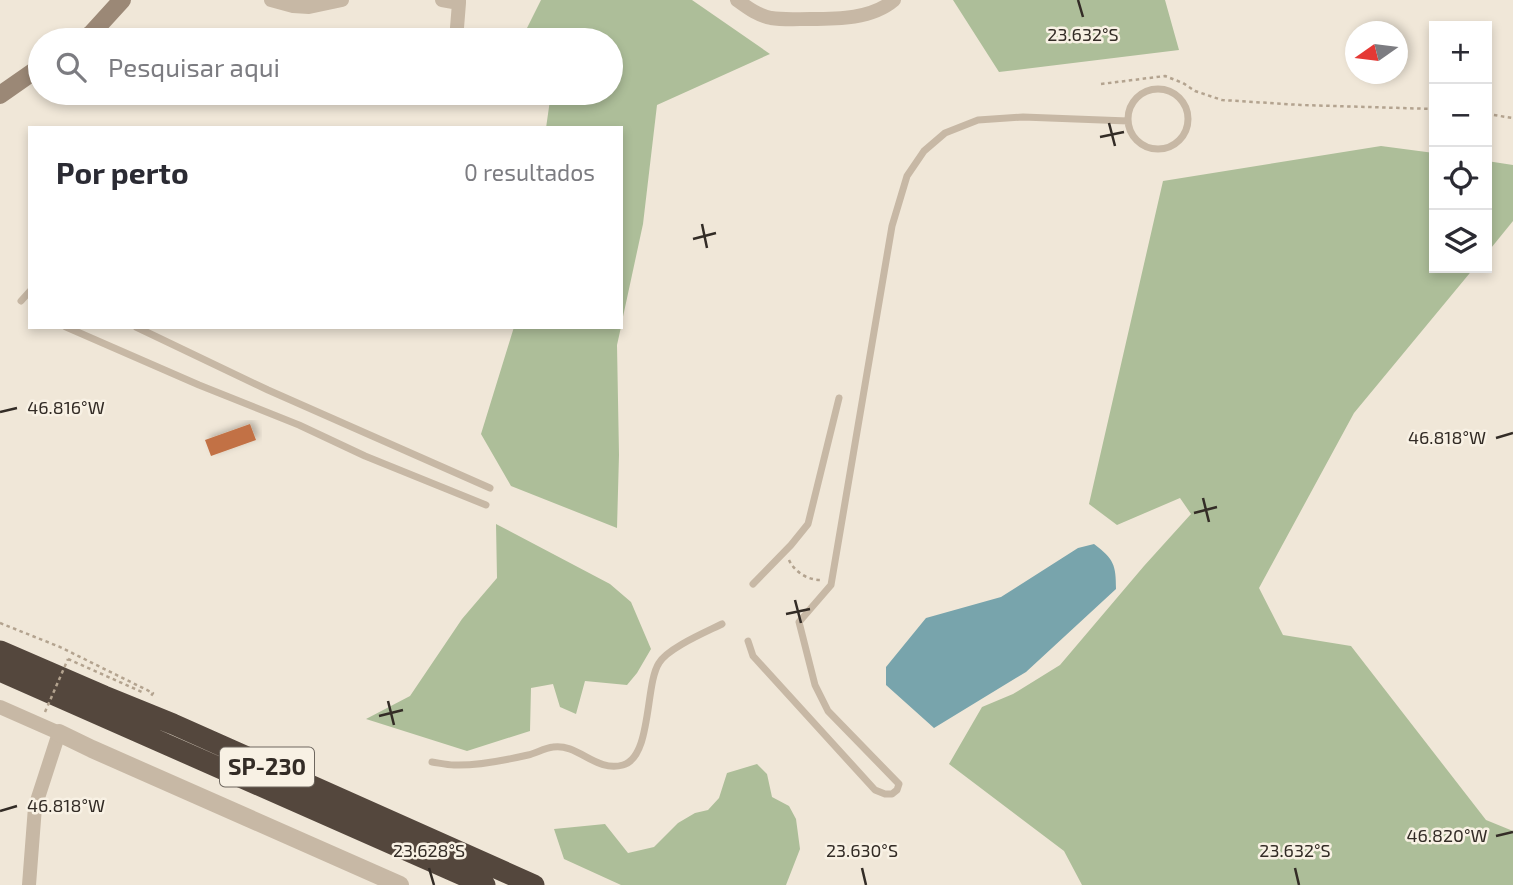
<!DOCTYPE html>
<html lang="pt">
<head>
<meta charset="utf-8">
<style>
	:root { --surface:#fff; --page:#f2f2f3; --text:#2b2b33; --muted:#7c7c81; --line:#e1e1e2 }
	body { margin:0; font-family:"Exo 2",sans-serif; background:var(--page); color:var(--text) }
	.controls { position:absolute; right:21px; top:21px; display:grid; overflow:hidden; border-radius:0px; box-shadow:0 4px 10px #0003 }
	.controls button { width:63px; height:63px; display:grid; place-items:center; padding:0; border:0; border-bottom:2px solid var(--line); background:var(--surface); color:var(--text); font:35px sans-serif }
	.compass { position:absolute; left:1345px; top:21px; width:63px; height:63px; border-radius:50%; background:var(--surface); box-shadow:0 4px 10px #0003; rotate:256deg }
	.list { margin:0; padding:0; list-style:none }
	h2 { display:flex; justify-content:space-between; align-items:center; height:91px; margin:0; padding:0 28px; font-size:30px }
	h2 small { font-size:23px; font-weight:400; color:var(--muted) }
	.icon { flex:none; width:38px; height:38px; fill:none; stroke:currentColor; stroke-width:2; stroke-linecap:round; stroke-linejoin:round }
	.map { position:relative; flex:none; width:1513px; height:885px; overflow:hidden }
	.search { position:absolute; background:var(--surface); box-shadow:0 4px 10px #0003; left:28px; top:28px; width:595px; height:77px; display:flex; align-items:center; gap:18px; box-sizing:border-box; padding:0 24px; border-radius:38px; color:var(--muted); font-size:26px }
	.panel { position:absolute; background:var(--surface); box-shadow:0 4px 10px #0003; left:28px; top:126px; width:595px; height:203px; border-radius:0px }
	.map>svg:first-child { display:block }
	.green { fill:#adbe99 }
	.water { fill:#78a4ac }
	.building { fill:#c27144; filter:url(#shadow) }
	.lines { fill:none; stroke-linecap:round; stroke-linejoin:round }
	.path { stroke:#b3a38f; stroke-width:2.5; stroke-dasharray:3.5 3.5; stroke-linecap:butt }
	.service { stroke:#c7b8a5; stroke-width:7 }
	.minor { stroke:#c7b8a5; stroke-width:14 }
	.tertiary { stroke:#c7b8a5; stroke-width:18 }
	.secondary { stroke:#9b8876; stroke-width:18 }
	.motorway { stroke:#54473d; stroke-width:21 }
	.path-bridge { stroke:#b3a38f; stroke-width:2.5; stroke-dasharray:3.5 3.5; stroke-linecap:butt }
	.ticks { fill:none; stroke:#332c26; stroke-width:2.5 }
	.labels { text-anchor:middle; stroke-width:5; stroke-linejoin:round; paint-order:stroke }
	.shield { fill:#f8f1e4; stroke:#6e675f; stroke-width:2 }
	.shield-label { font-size:23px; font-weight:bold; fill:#332c26 }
	.ticks-label { font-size:18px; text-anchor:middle; fill:#332c26; stroke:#f8f1e4; stroke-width:5; stroke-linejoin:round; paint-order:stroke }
</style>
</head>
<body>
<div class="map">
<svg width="1513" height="885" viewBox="0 0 1513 885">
	<defs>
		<filter id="shadow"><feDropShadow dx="3.5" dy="-3.5" stdDeviation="3.5" flood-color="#0004"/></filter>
	</defs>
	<rect width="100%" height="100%" fill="#f0e7d8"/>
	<path class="green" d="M541,0H692L770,54L657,105L643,224L621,326V128H546L551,93H611V40H521Z
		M953,0H1165L1179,50L999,72Z
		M1381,146L1434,153V268H1474L1354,413L1259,588L1283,635L1351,646L1486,820L1513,831V885H1082L1064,851L949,764L982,707L1013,694L1060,665L1144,566L1191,514L1180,498L1117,525L1089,504L1163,181Z
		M1487,161L1513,165V221L1487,253Z
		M514,327H621L617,345L619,455L617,528L511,486L481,434Z
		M496,524L610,584L631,602L651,649L637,673L627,685L585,681L576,714L560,707L553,684L531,688L530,731L467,751L366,719L410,696L462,619L497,578Z
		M757,764L767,774L772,797L789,806L796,819L800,849L786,885H621L564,859L554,829L605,824L628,853L654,847L678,823L695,813L708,810L719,798L727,773Z"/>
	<path class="water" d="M1094,544C1114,559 1116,565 1116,589L1026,672L934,728L886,685V667L926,618L1001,597L1078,548Z"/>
	<path class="building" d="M250,424L256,440L211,456L205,440Z"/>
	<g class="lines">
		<path class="path" d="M1101,84L1165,76L1183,83L1195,91L1222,100L1301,105L1434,109
			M1487,114L1513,118
			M789,560C795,573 810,581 823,580
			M0,623L60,647L153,693L151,696
			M68,659L142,692"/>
		<path class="service" d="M1128 119a30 30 0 1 1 60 0a30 30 0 1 1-60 0Z
			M21,301L30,291
			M66,327L199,385L299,425L365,456L486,505
			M136,327L268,390L490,488
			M753,584L791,545L808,524L839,398
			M748,641L753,656L875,790L885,794H892L897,790L899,784L828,711L815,685L799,622L831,585L892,226L907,176L924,151L945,133L978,120L1023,117L1128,121
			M432,762C439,763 447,765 454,765C476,766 506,760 528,755C536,753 545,748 553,747C578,743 596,773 623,765C652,757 645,684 659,663C668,648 706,632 722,624"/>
		<path class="minor" d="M271,0L293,6L309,7L342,0
			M442,0L459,3V0
			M737,0C748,8 757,15 771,18C783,20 797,19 810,19C838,19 872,19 894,0
			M456,40L459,3
			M0,707L59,733L35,807L29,885"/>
		<path class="tertiary" d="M59,733L92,749L400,885"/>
		<path class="secondary" d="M82,40L91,34L122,0
			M0,95L40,67"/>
		<path class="motorway" d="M0,651L104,696L173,724L534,885
			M0,671L485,885"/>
		<path class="path-bridge" d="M45,712L68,659"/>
	</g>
	<path class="ticks" d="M1078,0L1083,17M1109,123L1115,146M1100,137L1124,132M702,224L707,248M693,239L716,233M0,412L17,408M1496,438L1513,433M1203,498L1209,522M1194,513L1217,507M795,600L801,623M786,614L810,609M388,701L394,725M379,716L403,710M0,811L17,806M1496,836L1513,832M429,868L434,885M862,868L866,885M1295,868L1299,885"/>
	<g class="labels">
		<rect class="shield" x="220" y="747.5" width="94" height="39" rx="5"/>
		<g class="shield-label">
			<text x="267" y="775">SP-230</text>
		</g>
	</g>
	<g class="ticks-label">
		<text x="1083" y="41">23.632°S</text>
		<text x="66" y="414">46.816°W</text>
		<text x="1447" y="444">46.818°W</text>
		<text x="66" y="812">46.818°W</text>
		<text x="1447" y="842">46.820°W</text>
		<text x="429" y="857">23.628°S</text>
		<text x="862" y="857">23.630°S</text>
		<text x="1295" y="857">23.632°S</text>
	</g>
</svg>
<div class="controls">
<button>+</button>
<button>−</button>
<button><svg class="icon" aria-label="locate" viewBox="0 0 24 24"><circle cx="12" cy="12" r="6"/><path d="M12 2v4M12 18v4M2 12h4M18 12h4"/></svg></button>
<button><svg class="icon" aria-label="layers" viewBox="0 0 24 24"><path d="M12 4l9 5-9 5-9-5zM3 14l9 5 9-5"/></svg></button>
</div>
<svg class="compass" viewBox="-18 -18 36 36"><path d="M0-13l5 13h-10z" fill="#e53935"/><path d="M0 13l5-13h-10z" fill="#7c7c81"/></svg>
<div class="search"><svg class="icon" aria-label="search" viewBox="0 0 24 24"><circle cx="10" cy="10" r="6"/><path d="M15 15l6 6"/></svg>Pesquisar aqui</div>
<section class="panel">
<h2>Por perto<small>0 resultados</small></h2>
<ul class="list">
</ul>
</section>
</div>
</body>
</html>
